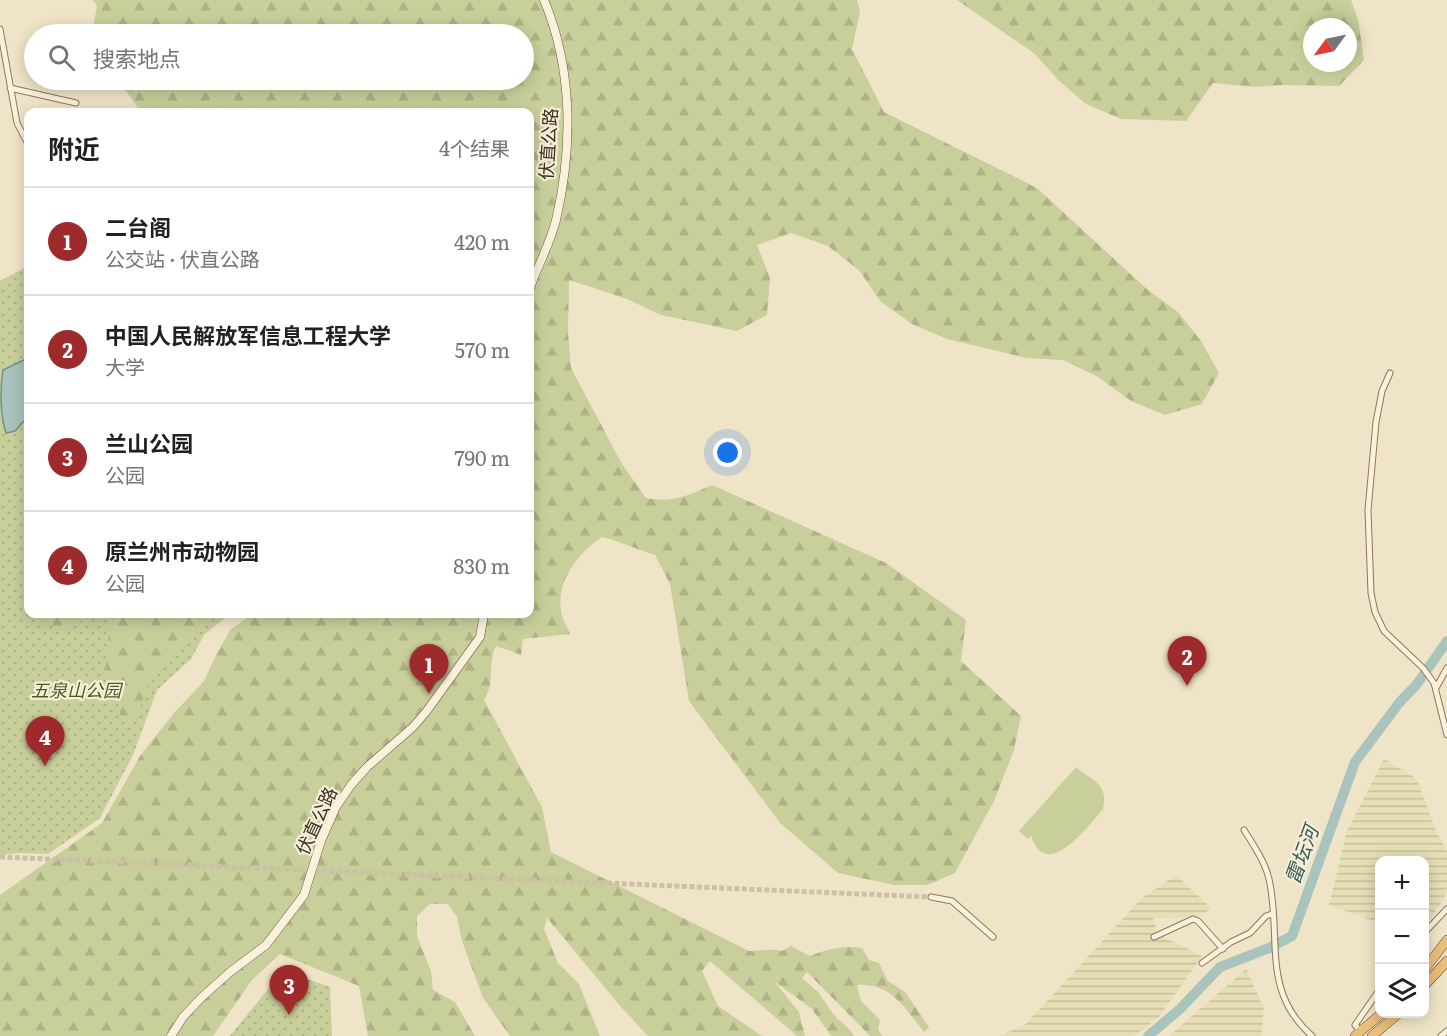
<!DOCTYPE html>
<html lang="zh">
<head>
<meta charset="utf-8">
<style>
	:root { --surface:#fff; --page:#f2f2f2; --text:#202124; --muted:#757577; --line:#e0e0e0; --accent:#9e2a2b }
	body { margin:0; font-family:Literata,"Noto Sans SC",serif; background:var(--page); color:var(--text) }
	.controls { position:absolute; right:18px; bottom:18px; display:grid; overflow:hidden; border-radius:12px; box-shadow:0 3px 15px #0003 }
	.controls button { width:54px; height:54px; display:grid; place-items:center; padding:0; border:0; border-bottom:2px solid var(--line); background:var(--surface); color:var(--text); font:30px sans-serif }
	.compass { position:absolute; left:1303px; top:18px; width:54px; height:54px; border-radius:50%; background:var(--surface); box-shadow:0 3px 15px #0003; rotate:237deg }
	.you { position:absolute; left:728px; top:453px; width:21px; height:21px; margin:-15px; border:4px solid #fff; border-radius:50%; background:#1a73e8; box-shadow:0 0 0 9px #1a73e833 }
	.badge { display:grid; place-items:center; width:39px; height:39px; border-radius:50%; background:var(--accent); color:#fff; font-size:20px; font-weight:700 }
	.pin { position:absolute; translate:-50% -50px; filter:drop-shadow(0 2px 3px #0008) }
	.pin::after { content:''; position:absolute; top:32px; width:21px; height:18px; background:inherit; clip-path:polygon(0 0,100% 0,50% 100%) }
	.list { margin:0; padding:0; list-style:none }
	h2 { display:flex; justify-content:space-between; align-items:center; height:78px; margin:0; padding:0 24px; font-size:26px }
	h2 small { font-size:20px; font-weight:400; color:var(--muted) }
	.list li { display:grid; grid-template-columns:39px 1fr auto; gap:18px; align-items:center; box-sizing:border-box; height:108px; padding:0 24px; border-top:2px solid var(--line) }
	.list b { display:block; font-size:22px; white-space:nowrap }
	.list p { margin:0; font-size:20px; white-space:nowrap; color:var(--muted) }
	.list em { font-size:20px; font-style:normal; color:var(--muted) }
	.icon { flex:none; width:33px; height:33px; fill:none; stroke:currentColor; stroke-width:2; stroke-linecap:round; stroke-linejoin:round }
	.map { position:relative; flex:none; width:1447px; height:1036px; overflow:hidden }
	.search { position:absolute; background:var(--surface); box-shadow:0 3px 15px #0003; left:24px; top:24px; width:510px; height:66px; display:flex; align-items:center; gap:15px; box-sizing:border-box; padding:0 21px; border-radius:33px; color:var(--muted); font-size:22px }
	.panel { position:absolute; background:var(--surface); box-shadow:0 3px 15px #0003; left:24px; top:108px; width:510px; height:510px; border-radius:12px }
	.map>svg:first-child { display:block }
	.farmland { fill:url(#farmland-rules) }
	.grass { fill:url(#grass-dots) }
	.forest { fill:url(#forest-firs); fill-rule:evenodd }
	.garden { fill:#c9cf9b }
	.water { fill:#a9c4bc; stroke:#6f938a; stroke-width:1.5 }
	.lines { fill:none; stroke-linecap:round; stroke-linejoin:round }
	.river { stroke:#a9c4bc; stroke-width:10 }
	.minor-tunnel { stroke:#ccc0a6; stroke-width:5; stroke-dasharray:5 2.5; stroke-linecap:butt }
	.minor-casing { stroke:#8d765c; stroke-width:7 }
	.secondary-casing { stroke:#6f573f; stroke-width:9 }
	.trunk-casing { stroke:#5b4430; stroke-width:10 }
	.minor { stroke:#faf1dc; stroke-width:5 }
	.secondary { stroke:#faf1dc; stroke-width:8 }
	.trunk { stroke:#eabe7c; stroke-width:9 }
	.labels { text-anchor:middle; stroke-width:4.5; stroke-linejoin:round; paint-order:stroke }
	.street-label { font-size:18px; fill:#3d2e20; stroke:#f7eed8 }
	.park-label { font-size:18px; font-style:italic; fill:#4d5a26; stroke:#f7eed8 }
	.water-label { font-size:20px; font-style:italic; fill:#2f5d5a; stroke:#f7eed8 }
</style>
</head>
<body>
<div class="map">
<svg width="1447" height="1036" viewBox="0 0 1447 1036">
	<defs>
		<pattern id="farmland-rules" width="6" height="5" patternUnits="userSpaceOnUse" patternTransform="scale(1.5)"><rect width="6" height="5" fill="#e6deb5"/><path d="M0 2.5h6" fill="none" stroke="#c6bf9b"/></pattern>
		<pattern id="grass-dots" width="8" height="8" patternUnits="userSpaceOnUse" patternTransform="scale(1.5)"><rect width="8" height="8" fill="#c9cf9b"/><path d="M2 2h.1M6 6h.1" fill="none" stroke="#aeb285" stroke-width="1.8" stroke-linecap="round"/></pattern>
		<pattern id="forest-firs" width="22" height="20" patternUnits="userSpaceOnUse" patternTransform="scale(1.5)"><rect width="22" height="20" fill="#c9cf9b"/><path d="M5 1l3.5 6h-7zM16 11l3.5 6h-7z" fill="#aeb285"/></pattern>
	</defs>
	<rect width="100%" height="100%" fill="#f0e4c8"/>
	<path class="farmland" d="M1384,759L1417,779L1436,831L1447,851V888L1444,899L1425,926L1424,860H1380L1379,923L1329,905L1347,831Z
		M1176,875L1212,909L1195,917L1153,918L1158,934L1202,956L1159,1017L1134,1036H999L1026,1024L1141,899Z
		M1246,969L1264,1008L1261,1036H1169Z"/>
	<path class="grass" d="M28,266V614H230L204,635L191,659L157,690L133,755L100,818L48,854L19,853L0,855V281Z
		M285,971L330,987L332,1036H230L263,995Z"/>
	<path class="forest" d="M93,0H857L860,12L852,49L884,112L1037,188L1148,290L1178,312L1201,341L1219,373L1202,404L1165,415L1131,401L1098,377L1063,360L1026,358L947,339L912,324L880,301L859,270L828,246L791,233L757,245L770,278L767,315L737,331L661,315L627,299L569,280L568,332L571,368L622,464L646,498C673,503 687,496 712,485L886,563L966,620L961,661L1021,716L1014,750L994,801L955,873L928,885H894L838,873L780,823L689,701L670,584L655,555C637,550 621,541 602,537C577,554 554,583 562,616C564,622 568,628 570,634L523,639L521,655L496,646C487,664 496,681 484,700L542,807L551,852L749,951C760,951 772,948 782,951L791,946L810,956C828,949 843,945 862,948L869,960L879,963L888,981L905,992L929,1027L924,1032C905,1008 890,982 857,985L861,1001L880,1020L878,1029L882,1036H870L807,972L802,978L818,992L834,1015L850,1030L854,1036H831L812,1009L774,981L799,1012L805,1036H797L710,961L702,971L718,1006L762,1036H648L621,1007L547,918L544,929L558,963L579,984L600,1036H510L483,998L462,941L457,917L448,904H430L417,916V936L431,971L433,990L455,1002L475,1036H368L359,986L280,954L252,980L213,1036H0V895L102,823L140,756L174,713L204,681L217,653L231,629L253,614H530V112H141L118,80H524V34H92L97,6Z
		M957,0H1351L1358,19L1364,60L1339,86L1284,85L1256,87L1213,83L1186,121L1121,119L1086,104L1058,80L1035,54ZM1312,27H1348V63H1312Z
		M45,614H90C82,623 72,623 63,631L59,626L43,625Z
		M106,614H211L196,627L176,657L149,682L137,716L128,723L120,721V710L124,701L116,691L106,684C103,661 113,636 106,614Z"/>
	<path class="garden" d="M1076,767C1091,781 1109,782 1103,809C1089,825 1047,883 1031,836L1028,839L1019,831Z"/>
	<path class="water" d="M28,358V420L23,422L15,431L6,433C0,415 0,389 3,370Z"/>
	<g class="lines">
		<path class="river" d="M1148,1036L1180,1009L1220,967L1269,948L1292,936L1355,762L1399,703L1417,684L1447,641"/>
		<path class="minor-tunnel" d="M0,857L931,897"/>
		<g class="minor-casing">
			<path id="minor" d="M0,29L17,123L28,144
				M10,88L76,103
				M1390,373L1382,391L1376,422L1368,510L1371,593L1375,612L1384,631L1423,668L1434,683L1447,735
				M1436,688L1447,668
				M1244,830C1255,847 1267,865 1270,884C1281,941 1262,992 1312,1036
				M931,897L952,901L993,937
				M1424,933L1447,909
				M1154,937L1193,919L1198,921L1223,949
				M1202,963L1231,942L1250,933L1266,916L1272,914
				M1360,1031L1355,1025L1380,989
				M1441,1036L1447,1031"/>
		</g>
		<g class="secondary-casing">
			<path id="secondary" d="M530,288C538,265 550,244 556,220C573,148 573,69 544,0
				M171,1036L183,1017L202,997L230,972L266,945L304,895L321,841L336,807L351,785L367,767L413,727L426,712L480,637L484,614"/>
		</g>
		<g class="trunk-casing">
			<path id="trunk" d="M1424,970L1447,940
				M1424,986L1447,961
				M1355,1036L1381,1014
				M1372,1036L1398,1014"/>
		</g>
		<use href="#minor" class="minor"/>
		<use href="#secondary" class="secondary"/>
		<use href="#trunk" class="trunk"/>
	</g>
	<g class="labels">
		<g class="street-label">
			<text transform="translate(549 144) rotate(-86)" y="6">伏直公路</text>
			<text transform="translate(317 821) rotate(-65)" y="6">伏直公路</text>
		</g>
		<g class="park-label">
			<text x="76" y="697">五泉山公园</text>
		</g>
		<g class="water-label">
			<text transform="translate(1302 855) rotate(-70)" y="7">雷坛河</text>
		</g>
	</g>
</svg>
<div class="controls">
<button>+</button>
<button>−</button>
<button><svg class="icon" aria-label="layers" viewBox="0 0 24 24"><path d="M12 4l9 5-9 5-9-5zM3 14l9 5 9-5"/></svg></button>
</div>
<svg class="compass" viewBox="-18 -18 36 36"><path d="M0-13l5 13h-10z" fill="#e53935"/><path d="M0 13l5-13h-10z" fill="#757577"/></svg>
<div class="you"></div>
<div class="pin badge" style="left:429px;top:694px">1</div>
<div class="pin badge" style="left:1187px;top:686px">2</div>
<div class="pin badge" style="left:289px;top:1015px">3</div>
<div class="pin badge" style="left:45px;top:766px">4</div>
<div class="search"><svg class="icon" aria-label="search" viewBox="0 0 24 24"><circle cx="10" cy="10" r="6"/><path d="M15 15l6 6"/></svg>搜索地点</div>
<section class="panel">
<h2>附近<small>4个结果</small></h2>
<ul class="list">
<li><span class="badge">1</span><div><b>二台阁</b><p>公交站 · 伏直公路</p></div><em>420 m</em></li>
<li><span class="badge">2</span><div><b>中国人民解放军信息工程大学</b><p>大学</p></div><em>570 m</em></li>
<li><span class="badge">3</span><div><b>兰山公园</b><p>公园</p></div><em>790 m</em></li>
<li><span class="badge">4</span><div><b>原兰州市动物园</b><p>公园</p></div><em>830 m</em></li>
</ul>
</section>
</div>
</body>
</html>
